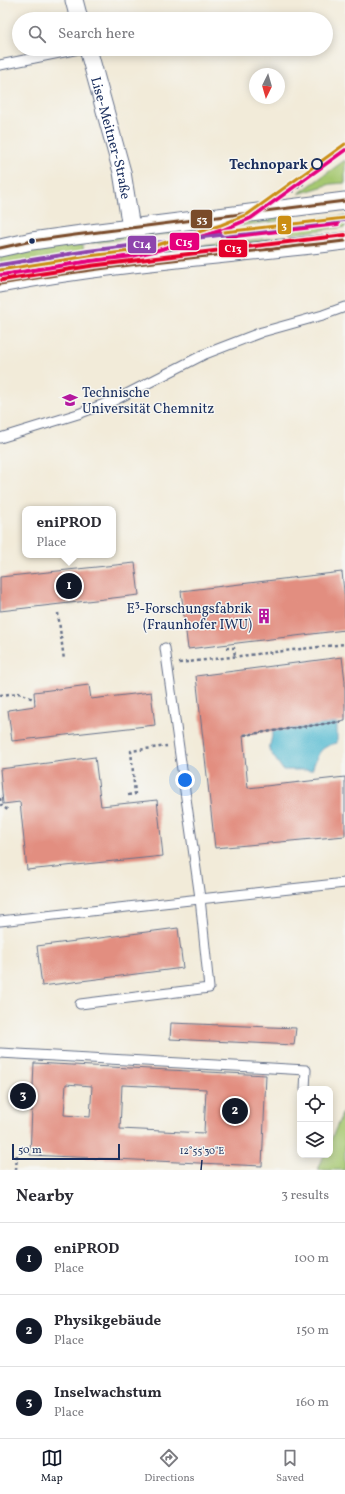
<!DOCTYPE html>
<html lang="en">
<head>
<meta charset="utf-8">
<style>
	:root { --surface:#fff; --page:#f2f2f3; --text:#2b2b33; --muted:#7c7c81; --line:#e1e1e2; --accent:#111827 }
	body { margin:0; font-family:Vollkorn,serif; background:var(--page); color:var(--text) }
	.controls { position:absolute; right:12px; bottom:12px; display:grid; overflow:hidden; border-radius:8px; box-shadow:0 2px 10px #0003 }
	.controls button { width:36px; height:36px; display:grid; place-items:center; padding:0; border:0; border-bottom:1px solid var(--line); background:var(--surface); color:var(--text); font:20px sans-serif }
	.compass { position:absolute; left:249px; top:68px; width:36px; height:36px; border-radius:50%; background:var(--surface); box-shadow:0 2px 10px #0003; rotate:185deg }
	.scale { position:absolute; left:12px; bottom:10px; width:108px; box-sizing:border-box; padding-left:4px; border:2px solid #1b2f5e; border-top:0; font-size:11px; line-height:14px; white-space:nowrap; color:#1b2f5e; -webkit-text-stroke:3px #f6f6f2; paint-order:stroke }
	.you { position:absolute; left:185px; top:780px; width:14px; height:14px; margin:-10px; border:3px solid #fff; border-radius:50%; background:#1a73e8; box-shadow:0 0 0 6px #1a73e833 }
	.badge { display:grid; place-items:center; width:26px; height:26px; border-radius:50%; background:var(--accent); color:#fff; font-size:13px; font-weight:700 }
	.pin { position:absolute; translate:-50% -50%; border:2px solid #fff; box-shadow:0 1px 4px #0006 }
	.popup { position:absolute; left:22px; top:506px; width:94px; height:52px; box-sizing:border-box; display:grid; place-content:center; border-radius:8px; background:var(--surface); filter:drop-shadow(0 1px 3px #0005); font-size:13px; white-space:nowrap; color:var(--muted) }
	.popup b { font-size:15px; color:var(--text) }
	.popup::after { content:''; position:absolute; left:50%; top:100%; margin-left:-8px; border:8px solid transparent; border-top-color:var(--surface) }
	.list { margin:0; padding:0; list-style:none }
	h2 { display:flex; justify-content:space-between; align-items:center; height:52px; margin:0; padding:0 16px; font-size:17px }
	h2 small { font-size:13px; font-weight:400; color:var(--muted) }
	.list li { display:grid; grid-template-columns:26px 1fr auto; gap:12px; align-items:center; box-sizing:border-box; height:72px; padding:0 16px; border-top:1px solid var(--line) }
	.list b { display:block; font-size:15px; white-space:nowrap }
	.list p { margin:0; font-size:13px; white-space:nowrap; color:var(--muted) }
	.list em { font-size:13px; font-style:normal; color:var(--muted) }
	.icon { flex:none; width:22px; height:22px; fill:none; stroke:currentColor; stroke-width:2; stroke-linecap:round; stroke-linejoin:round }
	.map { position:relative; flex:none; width:345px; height:1170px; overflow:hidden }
	.search { position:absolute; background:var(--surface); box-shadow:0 2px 10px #0003; left:12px; right:12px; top:12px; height:44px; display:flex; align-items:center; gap:10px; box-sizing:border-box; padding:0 14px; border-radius:22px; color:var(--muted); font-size:15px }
	.sheet { height:268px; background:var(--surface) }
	nav { display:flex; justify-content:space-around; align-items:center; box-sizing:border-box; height:56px; border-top:1px solid var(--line); background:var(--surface); font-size:11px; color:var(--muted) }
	nav a { display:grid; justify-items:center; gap:2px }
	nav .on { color:var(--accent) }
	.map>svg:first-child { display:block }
	.green { fill:#a6c871; stroke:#607c68 }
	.water { fill:#53bad1; stroke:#377498 }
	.building { fill:#e28e80; fill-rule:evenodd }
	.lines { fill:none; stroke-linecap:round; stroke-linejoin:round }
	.service-casing { stroke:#667189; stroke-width:11 }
	.minor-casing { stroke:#667189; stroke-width:19 }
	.path { stroke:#667189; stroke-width:2.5; stroke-dasharray:3 3; stroke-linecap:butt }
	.service { stroke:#fff; stroke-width:9 }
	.minor { stroke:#fff; stroke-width:17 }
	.bus-1-casing { stroke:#f6f6f2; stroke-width:6 }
	.bus-1 { stroke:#7a4b2a; stroke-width:3 }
	.rail-1-casing { stroke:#f6f6f2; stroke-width:7 }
	.rail-2-casing { stroke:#f6f6f2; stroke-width:7 }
	.rail-3-casing { stroke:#f6f6f2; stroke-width:7 }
	.rail-1 { stroke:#e5007d; stroke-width:4 }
	.rail-2 { stroke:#8e44ad; stroke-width:4 }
	.rail-3 { stroke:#e4002b; stroke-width:4 }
	.tram-1-casing { stroke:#f6f6f2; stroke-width:6 }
	.tram-1 { stroke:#cb8e13; stroke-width:3 }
	.ticks { fill:none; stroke:#1b2f5e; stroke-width:1.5 }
	.stop-dot { fill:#f6f6f2; stroke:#1b2f5e; stroke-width:2 }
	.bus-dot { fill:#1b2f5e; stroke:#f6f6f2; stroke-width:1.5 }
	.labels { text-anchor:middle; stroke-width:3; stroke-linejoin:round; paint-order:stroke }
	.street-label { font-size:14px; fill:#1b2f5e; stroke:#f6f6f2 }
	.stop-label { font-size:14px; font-weight:bold; fill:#1b2f5e; stroke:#f6f6f2; text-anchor:end }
	.poi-label { font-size:14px; fill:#1b2f5e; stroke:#f6f6f2; text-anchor:start }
	.ticks-label { font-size:10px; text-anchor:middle; fill:#1b2f5e; stroke:#f6f6f2; stroke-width:3; stroke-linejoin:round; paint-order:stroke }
	.line-badge { stroke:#f6f6f2; stroke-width:1.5 }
	.badge-label { font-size:11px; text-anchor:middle; font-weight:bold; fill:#fff }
</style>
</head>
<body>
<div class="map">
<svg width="345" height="1170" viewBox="0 0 345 1170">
	<rect width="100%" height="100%" fill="#f6f6f2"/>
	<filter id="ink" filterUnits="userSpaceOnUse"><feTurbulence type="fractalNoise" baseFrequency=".025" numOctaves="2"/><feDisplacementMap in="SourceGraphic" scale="8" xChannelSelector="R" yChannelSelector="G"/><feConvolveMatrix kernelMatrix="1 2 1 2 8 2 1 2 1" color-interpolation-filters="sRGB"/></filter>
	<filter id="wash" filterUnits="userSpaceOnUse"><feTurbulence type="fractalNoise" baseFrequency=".012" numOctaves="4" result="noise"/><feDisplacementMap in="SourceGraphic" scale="16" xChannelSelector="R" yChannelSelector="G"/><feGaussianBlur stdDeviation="0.9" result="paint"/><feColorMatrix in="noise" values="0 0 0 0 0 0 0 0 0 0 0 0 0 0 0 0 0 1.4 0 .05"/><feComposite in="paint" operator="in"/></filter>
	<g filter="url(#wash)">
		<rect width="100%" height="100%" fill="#f2ebd9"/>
		<path class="green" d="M345,160V183L331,184L298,194Z
			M278,215V221L230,227L243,220Z
			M345,216V227L290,234L288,222Z
			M207,225L181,232L92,243V238Z
			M280,237L281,244L105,263L104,257Z
			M72,240L73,246L83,245L85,265L0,279V252Z
			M345,1107V1170H318L324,1155H330V1142Z"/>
		<path class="water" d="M337,723V743C319,747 318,754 312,770H283L269,750L273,731Z"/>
		<g id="blocks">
			<path class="building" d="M135,563L139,595L0,611V577Z
				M342,572L345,601V630L188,649L181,591Z
				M342,657L345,681V721L243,735L248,788L345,777V836L215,848L196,676Z
				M89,685L91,699L151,692L155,725L12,741L8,710L35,706L34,692Z
				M95,757L101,806L157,800L163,856L27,870L20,802L3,804L0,769Z
				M178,928L183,968L42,986L37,946Z
				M171,1023L296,1028L294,1045L170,1039Z
				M34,1063L266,1075L262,1166L30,1155ZM66,1084L92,1086L90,1117L64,1115ZM122,1085L206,1089L204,1133L120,1129Z"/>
		</g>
	</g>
	<g filter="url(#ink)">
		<use href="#blocks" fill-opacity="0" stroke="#667189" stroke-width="1"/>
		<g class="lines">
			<g class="service-casing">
				<path id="service" d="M0,65L79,49
					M0,438L78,414L115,400L205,354L262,332L323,315L345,307
					M0,921L345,883
					M80,1004L209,988L200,898L165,648
					M0,1053L306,1070L305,1089"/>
			</g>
			<g class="minor-casing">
				<g id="minor">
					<path d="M74,0L79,19"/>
					<path id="s1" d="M88,49L122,172L131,228"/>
					<path d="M0,248L32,241L75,235L345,201"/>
					<path d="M0,284C114,262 230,255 345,241"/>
				</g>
			</g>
			<path class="path" d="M292,192L303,184L302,182
				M283,223L284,234
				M58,613L64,660
				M226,648H234L235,657
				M179,663L345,644
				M0,695L20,693L35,700
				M244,735L345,721
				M128,795L135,794L131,751L167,746
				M0,798L1,805L9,811
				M16,1170L17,1153"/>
			<use href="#service" class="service"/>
			<use href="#minor" class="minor"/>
			<g class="bus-1-casing">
				<path id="bus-1" d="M0,248L32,241L75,235L345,201
					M0,284C114,264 230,254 345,241"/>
			</g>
			<use href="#bus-1" class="bus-1"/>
			<g class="rail-1-casing">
				<path id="rail-1" d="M227,237L338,224
					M1,275L90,261L132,256L158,250L223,230L251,218L345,150"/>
			</g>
			<g class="rail-2-casing">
				<path id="rail-2" d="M0,265L88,251L344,220"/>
			</g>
			<g class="rail-3-casing">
				<path id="rail-3" d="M2,280L90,266L345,235"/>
			</g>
			<use href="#rail-1" class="rail-1"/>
			<use href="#rail-2" class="rail-2"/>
			<use href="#rail-3" class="rail-3"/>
			<g class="tram-1-casing">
				<path id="tram-1" d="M224,232L345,218
					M0,270L89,256L131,251L157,245L221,225L248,214L345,144"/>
			</g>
			<use href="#tram-1" class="tram-1"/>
		</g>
	</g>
	<path class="ticks" d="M201,1170L202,1160"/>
	<defs>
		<g id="university-bare" transform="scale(1.2)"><path d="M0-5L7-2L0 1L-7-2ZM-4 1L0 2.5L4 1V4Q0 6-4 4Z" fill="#b5179e" stroke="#f6f6f2" stroke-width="2.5" paint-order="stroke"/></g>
		<g id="building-bare" transform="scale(1.2)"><path d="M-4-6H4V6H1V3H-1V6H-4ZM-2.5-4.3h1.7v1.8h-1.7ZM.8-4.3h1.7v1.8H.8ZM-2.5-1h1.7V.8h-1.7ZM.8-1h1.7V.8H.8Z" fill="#b5179e" stroke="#f6f6f2" stroke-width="2.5" paint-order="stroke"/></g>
	</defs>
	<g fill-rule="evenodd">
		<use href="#university-bare" x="70" y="400"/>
		<use href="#building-bare" x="264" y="616"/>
	</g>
	<circle class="stop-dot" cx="317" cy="164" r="5"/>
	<circle class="bus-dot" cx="32" cy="241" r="3.5"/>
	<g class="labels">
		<g class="street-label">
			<text dy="5" stroke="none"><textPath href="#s1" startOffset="92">Lise-Meitner-Straße</textPath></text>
		</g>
		<g class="stop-label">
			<text x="308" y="169">Technopark</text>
		</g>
		<g class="poi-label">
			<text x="82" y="397">Technische<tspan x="82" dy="16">Universität Chemnitz</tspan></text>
			<text x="252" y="613" text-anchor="end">E³-Forschungsfabrik<tspan x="252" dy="16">(Fraunhofer IWU)</tspan></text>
		</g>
	</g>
	<g class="ticks-label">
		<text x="202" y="1154">12°55'30"E</text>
	</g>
	<g class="line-badge">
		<rect x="190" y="209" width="23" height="20" rx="4" fill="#7a4b2a"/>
		<rect x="277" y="215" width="15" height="20" rx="4" fill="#cb8e13"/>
		<rect x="169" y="232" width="31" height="19" rx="4" fill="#e5007d"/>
		<rect x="127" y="235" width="30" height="19" rx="4" fill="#8e44ad"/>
		<rect x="218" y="239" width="30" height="19" rx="4" fill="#e4002b"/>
	</g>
	<g class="badge-label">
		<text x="202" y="223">53</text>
		<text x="284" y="229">3</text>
		<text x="184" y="246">C15</text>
		<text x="142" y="248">C14</text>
		<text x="233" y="252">C13</text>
	</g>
</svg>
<div class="controls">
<button><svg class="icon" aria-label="locate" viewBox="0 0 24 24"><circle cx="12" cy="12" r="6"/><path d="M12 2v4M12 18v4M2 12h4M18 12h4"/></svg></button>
<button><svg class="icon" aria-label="layers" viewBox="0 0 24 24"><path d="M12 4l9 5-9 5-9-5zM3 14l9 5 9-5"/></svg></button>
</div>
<svg class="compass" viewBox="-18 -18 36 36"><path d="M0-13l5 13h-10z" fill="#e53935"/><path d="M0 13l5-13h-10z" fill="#7c7c81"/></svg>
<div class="scale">50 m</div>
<div class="you"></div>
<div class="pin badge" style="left:69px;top:586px">1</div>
<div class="popup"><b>eniPROD</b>Place</div>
<div class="pin badge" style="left:235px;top:1111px">2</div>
<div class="pin badge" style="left:23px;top:1096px">3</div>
<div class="search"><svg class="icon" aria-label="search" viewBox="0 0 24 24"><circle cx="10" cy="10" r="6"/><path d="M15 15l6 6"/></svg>Search here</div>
</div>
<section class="sheet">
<h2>Nearby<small>3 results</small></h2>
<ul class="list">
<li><span class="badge">1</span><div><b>eniPROD</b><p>Place</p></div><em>100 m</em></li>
<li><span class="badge">2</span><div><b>Physikgebäude</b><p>Place</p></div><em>150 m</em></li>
<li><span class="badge">3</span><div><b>Inselwachstum</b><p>Place</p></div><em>160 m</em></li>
</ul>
</section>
<nav>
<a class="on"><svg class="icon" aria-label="map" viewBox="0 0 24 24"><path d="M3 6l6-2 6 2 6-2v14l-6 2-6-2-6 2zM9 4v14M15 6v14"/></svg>Map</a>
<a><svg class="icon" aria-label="directions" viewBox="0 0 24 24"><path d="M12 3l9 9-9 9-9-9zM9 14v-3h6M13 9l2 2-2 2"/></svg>Directions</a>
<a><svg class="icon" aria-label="saved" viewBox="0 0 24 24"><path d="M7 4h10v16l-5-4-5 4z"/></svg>Saved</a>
</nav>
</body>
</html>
